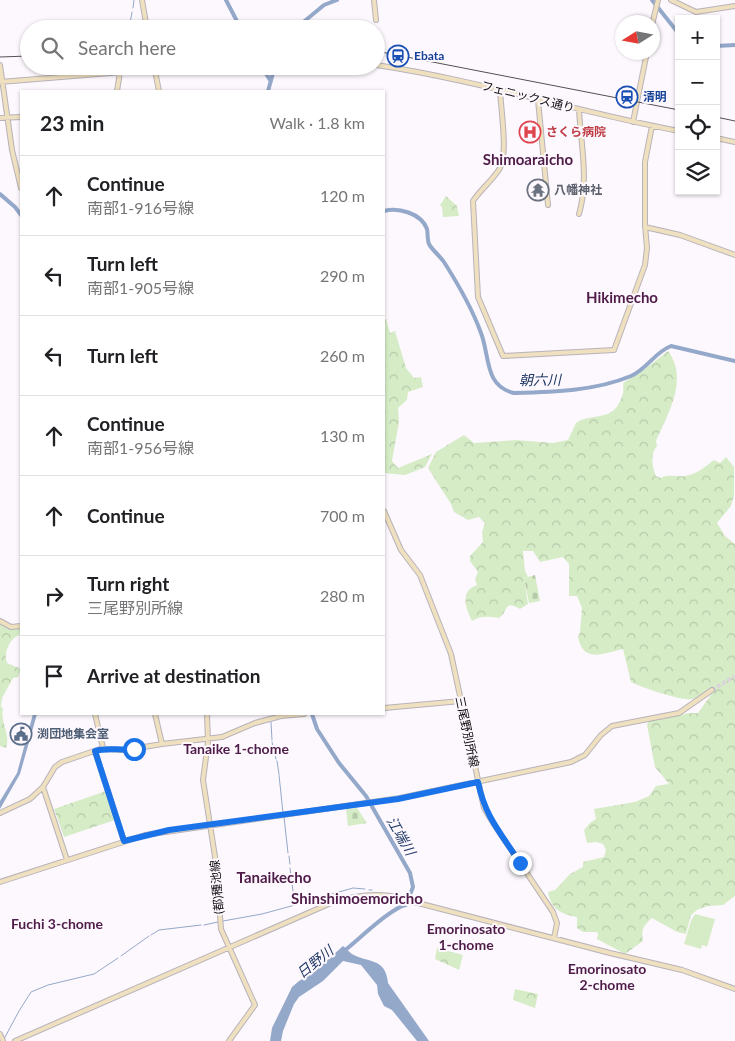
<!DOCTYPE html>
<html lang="en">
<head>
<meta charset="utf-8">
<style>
	:root { --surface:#fff; --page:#f2f2f2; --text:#202124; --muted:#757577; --line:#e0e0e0 }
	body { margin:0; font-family:Lato,"Noto Sans JP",sans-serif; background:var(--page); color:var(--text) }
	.controls { position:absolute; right:15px; top:15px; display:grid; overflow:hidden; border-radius:0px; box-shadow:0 1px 4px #0004 }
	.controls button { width:45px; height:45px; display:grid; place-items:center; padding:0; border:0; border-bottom:1px solid var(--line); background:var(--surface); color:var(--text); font:25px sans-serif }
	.compass { position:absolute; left:615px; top:15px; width:45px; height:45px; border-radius:50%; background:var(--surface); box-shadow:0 1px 4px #0004; rotate:259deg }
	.stop { position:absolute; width:15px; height:15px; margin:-11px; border:4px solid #1a73e8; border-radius:50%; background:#fff }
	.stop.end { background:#1a73e8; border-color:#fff; box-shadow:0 1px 5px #0008 }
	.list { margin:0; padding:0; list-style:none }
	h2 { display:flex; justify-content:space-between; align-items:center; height:65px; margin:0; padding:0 20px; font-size:21px }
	h2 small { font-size:16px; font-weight:400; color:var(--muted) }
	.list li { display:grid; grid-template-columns:32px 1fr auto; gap:15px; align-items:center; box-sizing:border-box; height:80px; padding:0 20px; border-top:1px solid var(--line) }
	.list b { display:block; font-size:19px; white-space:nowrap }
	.list p { margin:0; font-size:16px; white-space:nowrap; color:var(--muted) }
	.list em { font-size:16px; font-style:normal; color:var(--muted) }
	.icon { flex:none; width:28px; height:28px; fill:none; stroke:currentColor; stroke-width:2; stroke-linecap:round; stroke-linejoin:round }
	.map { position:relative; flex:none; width:735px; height:1041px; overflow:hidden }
	.search { position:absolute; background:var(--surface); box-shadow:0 1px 4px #0004; left:20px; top:20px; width:365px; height:55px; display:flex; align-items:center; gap:12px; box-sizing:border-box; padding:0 18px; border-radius:28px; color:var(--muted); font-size:19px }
	.panel { position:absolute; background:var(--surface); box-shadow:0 1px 4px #0004; left:20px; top:90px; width:365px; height:625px; border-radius:0px }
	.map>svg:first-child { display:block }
	.forest { fill:url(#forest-crowns) }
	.cemetery { fill:url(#cemetery-stones) }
	.garden { fill:#d6ecc7 }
	.water { fill:#94a8ca }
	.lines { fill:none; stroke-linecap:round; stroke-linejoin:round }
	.stream { stroke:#94a8ca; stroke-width:1 }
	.river { stroke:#94a8ca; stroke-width:4 }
	.secondary-tunnel { stroke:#d9d5da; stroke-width:4; stroke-dasharray:4 2; stroke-linecap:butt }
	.secondary-casing { stroke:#b8b3b9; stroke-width:6 }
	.secondary { stroke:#efe0c0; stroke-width:4 }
	.tram { stroke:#535154; stroke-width:1 }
	.route { stroke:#1a73e8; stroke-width:6 }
	.labels { text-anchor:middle; stroke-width:4; stroke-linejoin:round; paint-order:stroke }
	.transit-label { font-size:12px; font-weight:bold; fill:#164399; stroke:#fdf8fe; text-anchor:start }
	.street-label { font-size:12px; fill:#0e0c0e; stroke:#fdf8fe }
	.health-label { font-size:12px; font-weight:bold; fill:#be3a42; stroke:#fdf8fe; text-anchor:start }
	.worship-label { font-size:12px; font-weight:bold; fill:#5b616d; stroke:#fdf8fe; text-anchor:start }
	.service-label { font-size:12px; font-weight:bold; fill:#4e5e75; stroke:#fdf8fe; text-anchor:start }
	.water-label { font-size:14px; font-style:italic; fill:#1f3865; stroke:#fdf8fe }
	.neighbourhood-label { font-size:14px; font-weight:bold; fill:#4f1c49; stroke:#fdf8fe }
	.quarter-label { font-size:15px; font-weight:bold; fill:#4f1c49; stroke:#fdf8fe }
</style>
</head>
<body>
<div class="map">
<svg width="735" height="1041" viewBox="0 0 735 1041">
	<defs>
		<pattern id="forest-crowns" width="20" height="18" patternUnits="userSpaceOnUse" patternTransform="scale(1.25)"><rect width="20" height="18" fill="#d6ecc7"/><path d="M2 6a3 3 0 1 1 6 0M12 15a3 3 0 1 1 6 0" fill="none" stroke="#b6c9aa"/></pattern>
		<pattern id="cemetery-stones" width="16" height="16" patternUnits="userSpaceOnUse" patternTransform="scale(1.25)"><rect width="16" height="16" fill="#d6ecc7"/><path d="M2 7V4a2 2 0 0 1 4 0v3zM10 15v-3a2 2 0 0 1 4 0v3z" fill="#b6c9aa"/></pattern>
	</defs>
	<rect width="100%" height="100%" fill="#fdf8fe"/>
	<path class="forest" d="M446,196L457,206L459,216L443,217L442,207L440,205Z
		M384,319H386L390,333L395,331L406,368L414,378L421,377L423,387L408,392L407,400L398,408L399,422L392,461L398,468L432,454L425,467L405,475L384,473Z
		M668,351C689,379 668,414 656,441L657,446C650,454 652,467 656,476L661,478C668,474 677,477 685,476C697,474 705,467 714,460L720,463L726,457L734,467V496L731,506L717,523L725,536L735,544V896L723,905L708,906L697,910L691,915L686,934L677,932L652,918C643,926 641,930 643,941L625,954L597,939L598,935L597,932H583L577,928V917C560,914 551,909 548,892L555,890L570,874L583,867V862L604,857L606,850L603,844L596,842L587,843L584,830L590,823L596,819L594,809L635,802L649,796L656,786L669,784L655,767L647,725L649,721L689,713H698L713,692L710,688C705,691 699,697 693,699C684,702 640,687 631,682L623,649C604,653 583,664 578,637L580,632L582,608L577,596H569V564L563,557L540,562L533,551H523L525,571L528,577L524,578L528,604L520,609C503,599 509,611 499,618C489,617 482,615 472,621C466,609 459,591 477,585L475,579L478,572L470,561V556L483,542L482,532L485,523L479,517L468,520L454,512L451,504L428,468L436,452L464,435L474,443L516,440L553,443L568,440L576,423L579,421C593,414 611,420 619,403C623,396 624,391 623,383L645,369Z
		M0,622L6,626L21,627V634C10,638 3,652 7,663L21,669L18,677L13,678L2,698L1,707L3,708C0,723 11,734 6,748L0,746Z
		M106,791L115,820L64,837L54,809Z
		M437,948L463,955L459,970L435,959Z
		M515,989L538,994L535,1008L513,1000Z"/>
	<path class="cemetery" d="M535,575L540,601L529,603L524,578Z
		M357,808L367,823L348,826L346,809Z"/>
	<path class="garden" d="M695,914L715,919L707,947L702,945L701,949L684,944L691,921Z"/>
	<path class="water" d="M33,714H37L20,774L0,809V801L17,773Z
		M343,946C346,948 349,952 352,954C367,963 386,957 388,983L429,1041H417L392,1010L384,1006L378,994L377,985L361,965L343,961L323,981L299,997L294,1004L283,1031L281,1041H270L272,1028L292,987L299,981L314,972Z"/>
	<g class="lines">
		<path class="stream" d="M133,8L134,0
			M129,29L132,12
			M123,68V66
			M119,90L121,75
			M271,722L272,740
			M272,742L276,759
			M277,761L279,774
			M279,775L283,813
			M284,817L288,853
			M289,856L290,864
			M290,868L293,891
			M369,890H372
			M332,894L353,888L365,889
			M375,897L388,900
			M223,921L262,914L328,896
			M204,925L218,922
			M151,935L159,930L201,925
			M121,956L149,936
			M4,1039L19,1011L31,992L48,985L94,974L118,958"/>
		<path class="river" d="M226,0L241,29
			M652,0L679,34
			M295,29L324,5L337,0
			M716,46L735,45
			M261,66L270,80
			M268,91L275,66
			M0,194L15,207L21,215
			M384,211C398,207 421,213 427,229C428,233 427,239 429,244C432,250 440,256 444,262C458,284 472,308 481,333C490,356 484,386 514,393C553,392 595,391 631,376C647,369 655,352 671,346L735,361
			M312,714L317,729L339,763L366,796L410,873L413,887L406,905C392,907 357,941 344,951"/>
		<path class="secondary-tunnel" d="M712,690L735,676"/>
		<g class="secondary-casing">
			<path id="secondary" d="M142,0L147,29
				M374,0L376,20
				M671,0L696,12L735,6
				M652,25L658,0
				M0,65L12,150L21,188
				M376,65C478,80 577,112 679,131
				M154,66L159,91
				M0,82L196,66
				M117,91L120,72
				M500,91C501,109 508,154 500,168C493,180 480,190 473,201L478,297L503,356L614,350L645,265L647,248L645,225V162L652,126
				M538,100L548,205
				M579,110C581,145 589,180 579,214
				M0,118L21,117
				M633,122L647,52
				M716,138L735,142
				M645,227L680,235L735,255
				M384,511L401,550L420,575L451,654L484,808L493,823L553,912L557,923L554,938
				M0,621L11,627L21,626
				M384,708L461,701
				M95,714L103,748
				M155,714L162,744L222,737L255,723L281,716L304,714
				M207,714L208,742L203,780L216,863L221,929L255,1005L229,1041
				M95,751L124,841
				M43,787L67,860
				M0,813L30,799L43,787L55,767L62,762L100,749L126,750L162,744
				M0,882L145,835L400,798L571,762L585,755L601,735L612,726L679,713L712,690
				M0,1034L3,1041
				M15,1041L331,903C352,896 370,893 391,896L610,953L682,970L735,989"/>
		</g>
		<use href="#secondary" class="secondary"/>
		<path class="tram" d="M376,51L679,110
			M0,57L29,56
			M716,117L735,121"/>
	</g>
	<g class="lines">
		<path class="route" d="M134,749C121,751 107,747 95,751L124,841L169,830L398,799L478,782C485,817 501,833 520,863"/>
	</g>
	<defs>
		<g id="station-ring" transform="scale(1.125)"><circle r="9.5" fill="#fdf8fe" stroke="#1a4fb4" stroke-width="1.5"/><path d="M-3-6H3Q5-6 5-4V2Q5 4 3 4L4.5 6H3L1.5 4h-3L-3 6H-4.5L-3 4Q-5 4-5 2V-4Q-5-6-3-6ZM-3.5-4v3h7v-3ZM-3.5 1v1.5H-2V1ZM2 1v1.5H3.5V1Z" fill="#1a4fb4"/></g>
		<g id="hospital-ring" transform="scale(1.125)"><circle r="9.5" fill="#fdf8fe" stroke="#e0444e" stroke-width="1.5"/><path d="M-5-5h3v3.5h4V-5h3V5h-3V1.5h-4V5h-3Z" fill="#e0444e"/></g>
		<g id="temple-ring" transform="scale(1.125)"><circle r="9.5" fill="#fdf8fe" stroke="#6b7280" stroke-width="1.5"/><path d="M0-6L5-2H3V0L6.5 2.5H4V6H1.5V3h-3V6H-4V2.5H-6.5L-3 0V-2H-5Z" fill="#6b7280"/></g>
		<g id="civic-ring" transform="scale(1.125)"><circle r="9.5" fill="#fdf8fe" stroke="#5c6f8a" stroke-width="1.5"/><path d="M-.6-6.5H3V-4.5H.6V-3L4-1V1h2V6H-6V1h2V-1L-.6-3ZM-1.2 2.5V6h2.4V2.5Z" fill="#5c6f8a"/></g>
	</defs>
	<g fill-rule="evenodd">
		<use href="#station-ring" x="398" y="56"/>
		<use href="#station-ring" x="627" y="97"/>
		<use href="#hospital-ring" x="530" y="132"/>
		<use href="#temple-ring" x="538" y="190"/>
		<use href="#civic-ring" x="21" y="734"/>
	</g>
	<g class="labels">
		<g class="transit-label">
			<text x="414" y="60">Ebata</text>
			<text x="643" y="101">清明</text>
		</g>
		<g class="street-label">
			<text transform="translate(528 97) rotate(14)" y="4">フェニックス通り</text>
			<text transform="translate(467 732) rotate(78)" y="4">三尾野別所線</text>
			<text transform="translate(217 887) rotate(-95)" y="4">(都)種池線</text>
		</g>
		<g class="health-label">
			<text x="546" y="136">さくら病院</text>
		</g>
		<g class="worship-label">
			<text x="554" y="194">八幡神社</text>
		</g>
		<g class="service-label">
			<text x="37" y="738">渕団地集会室</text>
		</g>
		<g class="water-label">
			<text transform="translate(540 380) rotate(-1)" y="5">朝六川</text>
			<text transform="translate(401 836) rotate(60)" y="5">江端川</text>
			<text transform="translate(315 962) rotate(-39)" y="5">日野川</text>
		</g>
		<g class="neighbourhood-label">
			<text x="236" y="754">Tanaike 1-chome</text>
			<text x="57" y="929">Fuchi 3-chome</text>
			<text x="466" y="934">Emorinosato<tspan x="466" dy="16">1-chome</tspan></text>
			<text x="607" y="974">Emorinosato<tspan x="607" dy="16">2-chome</tspan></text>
		</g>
		<g class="quarter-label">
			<text x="528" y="165">Shimoaraicho</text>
			<text x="622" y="303">Hikimecho</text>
			<text x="274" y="883">Tanaikecho</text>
			<text x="357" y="904">Shinshimoemoricho</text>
		</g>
	</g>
</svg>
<div class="controls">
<button>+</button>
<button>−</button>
<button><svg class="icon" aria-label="locate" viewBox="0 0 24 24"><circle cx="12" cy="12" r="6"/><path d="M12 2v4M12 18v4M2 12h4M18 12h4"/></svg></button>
<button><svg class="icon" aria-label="layers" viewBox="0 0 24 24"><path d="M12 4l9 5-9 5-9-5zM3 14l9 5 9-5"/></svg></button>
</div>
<svg class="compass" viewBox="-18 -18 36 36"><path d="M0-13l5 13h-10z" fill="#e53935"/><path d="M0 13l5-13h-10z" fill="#757577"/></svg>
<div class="stop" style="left:134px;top:749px"></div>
<div class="stop end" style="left:520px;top:863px"></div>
<div class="search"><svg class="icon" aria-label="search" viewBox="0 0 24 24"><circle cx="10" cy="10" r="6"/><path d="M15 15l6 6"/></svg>Search here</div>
<section class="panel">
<h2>23 min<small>Walk · 1.8 km</small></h2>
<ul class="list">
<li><svg class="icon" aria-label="ahead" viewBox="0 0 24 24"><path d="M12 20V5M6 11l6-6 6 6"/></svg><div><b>Continue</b><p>南部1-916号線</p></div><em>120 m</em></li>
<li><svg class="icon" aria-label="left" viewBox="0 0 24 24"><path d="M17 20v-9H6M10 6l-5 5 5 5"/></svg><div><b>Turn left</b><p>南部1-905号線</p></div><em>290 m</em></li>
<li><svg class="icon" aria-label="left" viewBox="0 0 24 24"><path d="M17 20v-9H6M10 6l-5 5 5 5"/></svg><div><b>Turn left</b></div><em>260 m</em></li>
<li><svg class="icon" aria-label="ahead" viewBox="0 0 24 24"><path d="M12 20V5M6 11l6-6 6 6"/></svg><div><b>Continue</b><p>南部1-956号線</p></div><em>130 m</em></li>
<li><svg class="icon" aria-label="ahead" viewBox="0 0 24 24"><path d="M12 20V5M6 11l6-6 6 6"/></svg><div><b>Continue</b></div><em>700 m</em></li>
<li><svg class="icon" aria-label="right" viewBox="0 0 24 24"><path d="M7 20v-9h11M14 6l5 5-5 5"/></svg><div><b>Turn right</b><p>三尾野別所線</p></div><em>280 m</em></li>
<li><svg class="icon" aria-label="arrive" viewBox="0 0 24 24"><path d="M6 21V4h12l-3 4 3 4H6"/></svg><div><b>Arrive at destination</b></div></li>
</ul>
</section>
</div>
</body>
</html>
